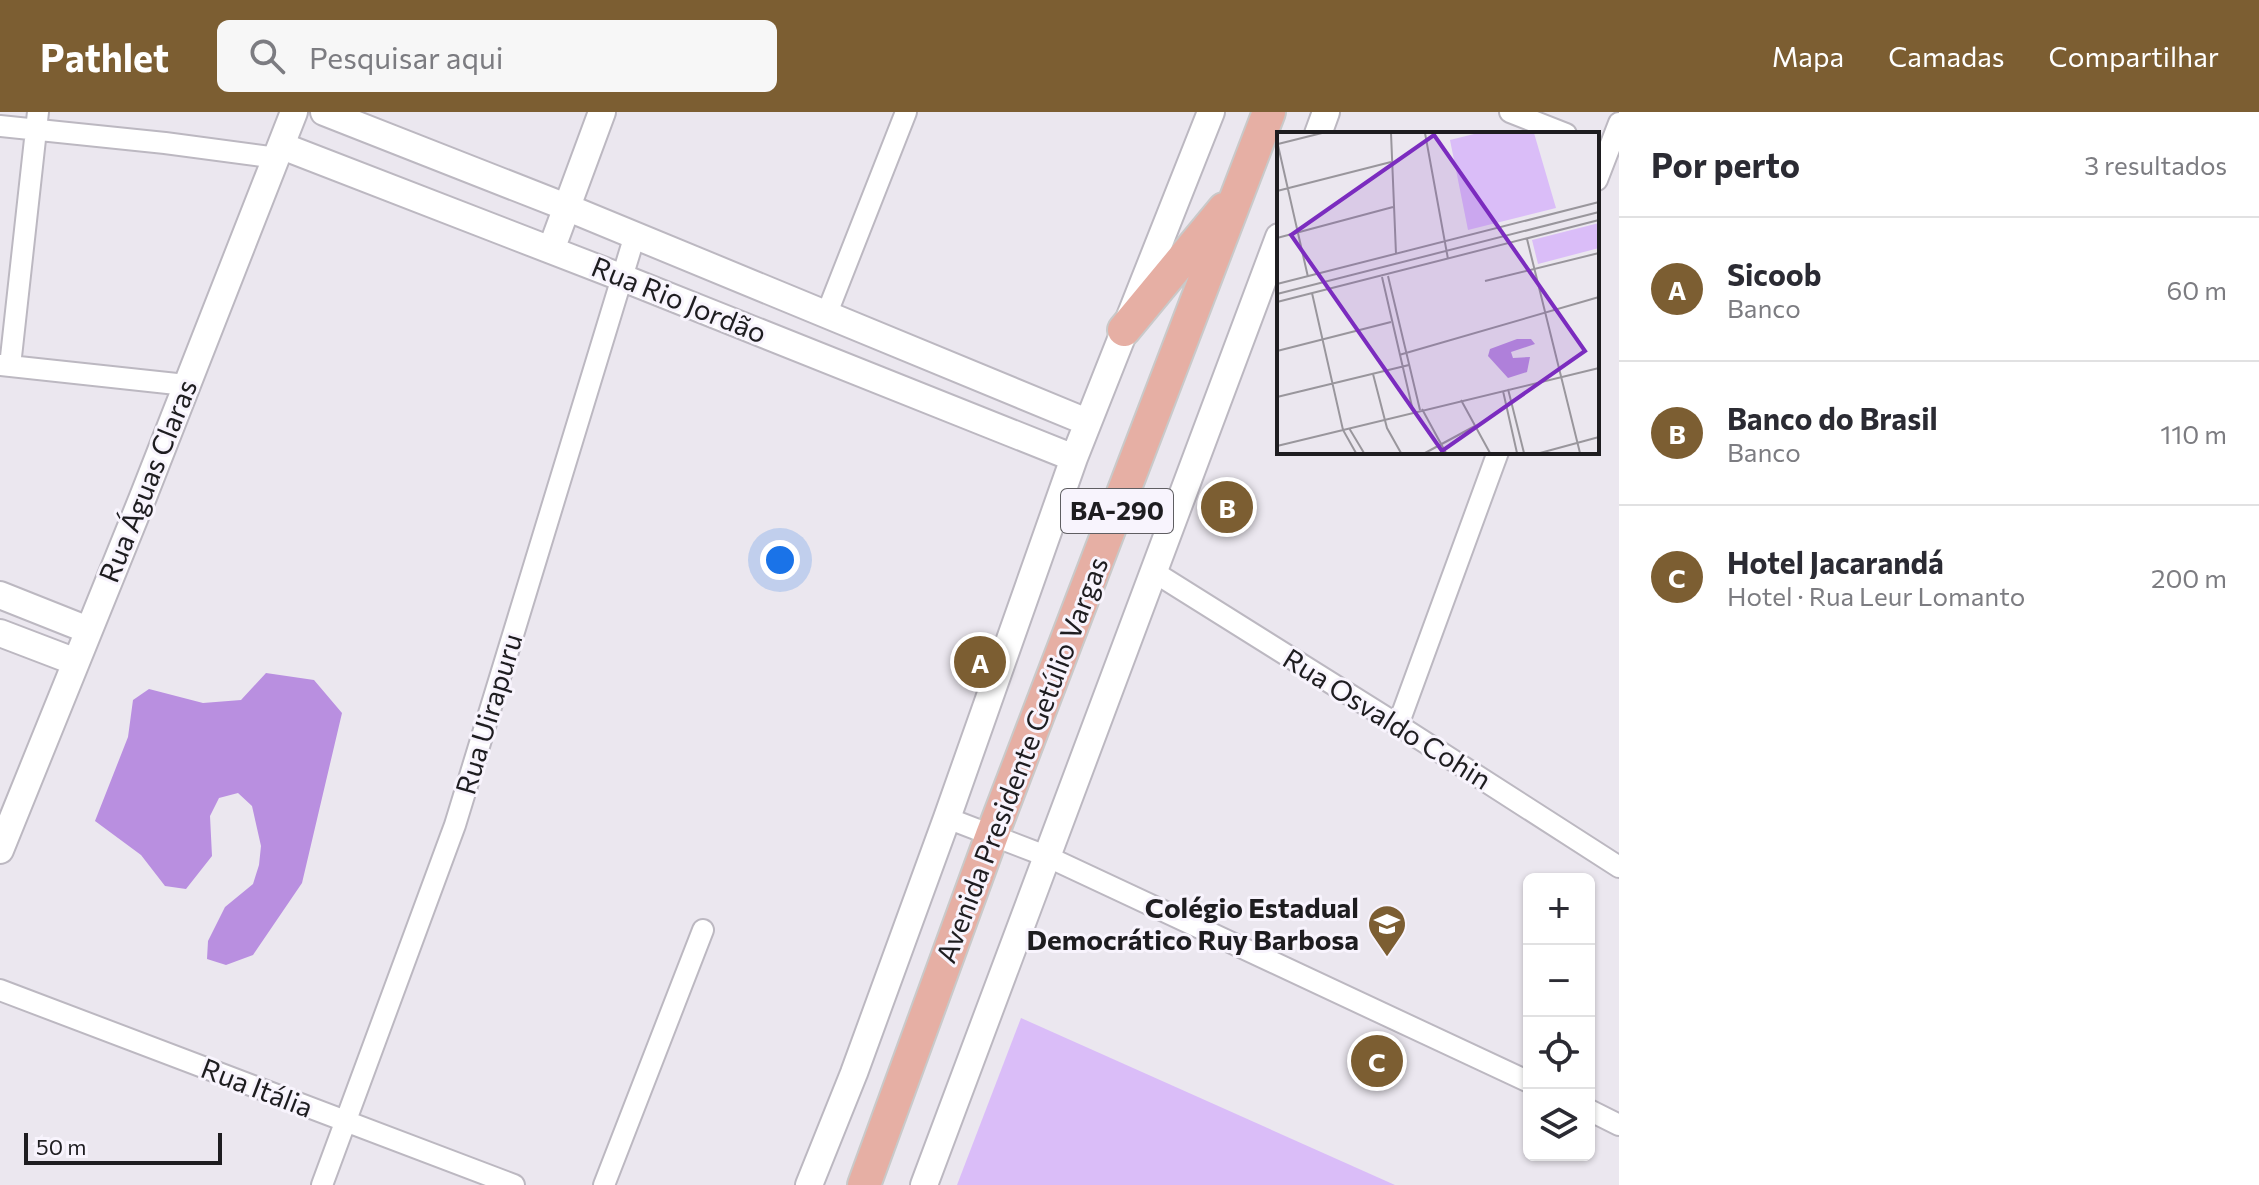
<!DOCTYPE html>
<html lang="pt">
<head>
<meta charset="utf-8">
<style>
	:root { --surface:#fff; --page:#f7f7f7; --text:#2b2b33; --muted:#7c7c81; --line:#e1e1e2; --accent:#7c5e32 }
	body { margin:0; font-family:Commissioner,sans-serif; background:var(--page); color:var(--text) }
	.controls { position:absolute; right:24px; bottom:24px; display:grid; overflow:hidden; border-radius:12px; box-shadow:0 2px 6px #0004 }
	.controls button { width:72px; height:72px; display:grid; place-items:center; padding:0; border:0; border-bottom:2px solid var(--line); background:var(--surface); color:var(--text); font:40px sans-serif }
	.scale { position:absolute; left:24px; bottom:20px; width:198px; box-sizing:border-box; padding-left:8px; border:4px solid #1e1d20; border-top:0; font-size:22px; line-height:28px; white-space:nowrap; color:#1e1d20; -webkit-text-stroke:6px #f8f4fd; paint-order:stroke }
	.you { position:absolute; left:780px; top:448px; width:28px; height:28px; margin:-20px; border:6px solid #fff; border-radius:50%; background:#1a73e8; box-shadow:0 0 0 12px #1a73e833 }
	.badge { display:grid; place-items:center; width:52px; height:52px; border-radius:50%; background:var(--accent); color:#fff; font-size:26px; font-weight:700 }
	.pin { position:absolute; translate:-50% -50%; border:4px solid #fff; box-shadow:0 2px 8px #0006 }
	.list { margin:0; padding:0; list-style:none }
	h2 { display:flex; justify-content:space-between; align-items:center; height:104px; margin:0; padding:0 32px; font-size:34px }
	h2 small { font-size:26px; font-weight:400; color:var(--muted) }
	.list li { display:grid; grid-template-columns:52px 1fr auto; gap:24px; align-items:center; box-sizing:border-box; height:144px; padding:0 32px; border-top:2px solid var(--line) }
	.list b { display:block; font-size:30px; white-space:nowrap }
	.list p { margin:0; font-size:26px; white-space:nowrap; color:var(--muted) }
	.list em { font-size:26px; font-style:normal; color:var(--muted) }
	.icon { flex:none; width:44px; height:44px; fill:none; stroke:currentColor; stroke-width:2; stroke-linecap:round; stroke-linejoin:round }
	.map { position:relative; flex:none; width:1619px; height:1073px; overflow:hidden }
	header { display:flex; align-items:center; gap:48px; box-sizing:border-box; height:112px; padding:0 40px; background:var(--accent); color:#fff }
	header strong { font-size:38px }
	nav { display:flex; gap:44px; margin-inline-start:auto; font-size:28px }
	.search { width:560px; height:72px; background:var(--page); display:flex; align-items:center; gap:20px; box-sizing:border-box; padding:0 28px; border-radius:12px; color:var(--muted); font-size:30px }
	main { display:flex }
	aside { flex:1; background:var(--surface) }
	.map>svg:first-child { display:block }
	.green { fill:#dabdf8 }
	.forest { fill:#b98fe0 }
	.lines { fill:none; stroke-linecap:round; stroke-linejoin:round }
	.minor-casing { stroke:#bcb8c1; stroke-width:24 }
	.tertiary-casing { stroke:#bcb8c1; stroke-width:30 }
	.primary-casing { stroke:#c9c9c9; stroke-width:36 }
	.minor { stroke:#fff; stroke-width:20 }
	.tertiary { stroke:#fff; stroke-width:26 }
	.primary { stroke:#e6afa4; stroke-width:32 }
	.labels { text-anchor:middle; stroke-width:6; stroke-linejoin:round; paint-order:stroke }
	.shield { fill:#f8f4fd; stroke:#5f5e62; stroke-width:2 }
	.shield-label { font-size:26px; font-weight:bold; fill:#1e1d20 }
	.street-label { font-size:28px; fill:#1e1d20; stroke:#f8f4fd }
	.poi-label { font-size:28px; font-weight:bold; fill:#1e1d20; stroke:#f8f4fd; text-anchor:end }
	.inset-road { fill:none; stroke:#99969c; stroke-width:2 }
	.view { fill:#7b2cbf; fill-opacity:0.15; stroke:#7b2cbf; stroke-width:4 }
	.inset-edge { fill:none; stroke:#1e1d20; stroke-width:4 }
</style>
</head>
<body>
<header>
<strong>Pathlet</strong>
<div class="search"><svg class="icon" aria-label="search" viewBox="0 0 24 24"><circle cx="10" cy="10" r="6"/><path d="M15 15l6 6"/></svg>Pesquisar aqui</div>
<nav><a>Mapa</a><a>Camadas</a><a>Compartilhar</a></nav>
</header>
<main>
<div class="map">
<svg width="1619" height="1073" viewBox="0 0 1619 1073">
	<rect width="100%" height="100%" fill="#ebe7ef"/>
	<path class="green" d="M1021,906L1395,1073H957Z"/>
	<path class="forest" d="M266,561L314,568L342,601L302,771L253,843L226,853L207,847L208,829L225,795L253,772L259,753L261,734L252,694L238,681L219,686L210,704L212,744L186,777L165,774L141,743L95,709L128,625L133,588L149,577L203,591L241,588Z"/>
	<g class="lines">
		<g class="minor-casing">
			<path id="minor" d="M1510,0L1566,22
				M0,14L165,31L277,46
				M1597,68L1619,11
				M827,201L906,0
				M0,253L186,273
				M10,254L38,0
				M1154,460L1398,613L1619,755
				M1398,613L1498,340
				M947,706L1046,744L1529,970
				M0,878L514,1073
				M1589,998L1619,1013
				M322,1073L455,713L635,123
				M604,1073L703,818"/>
		</g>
		<g class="tertiary-casing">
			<path id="tertiary" d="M324,0L566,95L1087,310
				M1318,22L1326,0
				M282,34L623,166L1074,346
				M551,138L602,0
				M0,483L88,518
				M0,521L76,550
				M0,738L143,385L294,0
				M809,1073L854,961L947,706L1074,346L1211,0
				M924,1073L1279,125"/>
		</g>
		<g class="primary-casing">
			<path id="primary" d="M1124,218L1224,97
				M864,1073L992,723L1269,0"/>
		</g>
		<use href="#minor" class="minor"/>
		<use href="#tertiary" class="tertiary"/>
		<use href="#primary" class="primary"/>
	</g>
	<defs>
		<g id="school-pin" transform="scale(2)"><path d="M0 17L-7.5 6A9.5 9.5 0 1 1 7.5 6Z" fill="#7c5e32" stroke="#f8f4fd"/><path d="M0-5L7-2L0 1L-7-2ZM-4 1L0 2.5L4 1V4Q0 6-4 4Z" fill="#fff"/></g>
	</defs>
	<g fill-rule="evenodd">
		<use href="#school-pin" x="1387" y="812"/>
	</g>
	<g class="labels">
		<rect class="shield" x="1061" y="377" width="112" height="44" rx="6"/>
		<g class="shield-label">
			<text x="1117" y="408">BA-290</text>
		</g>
		<g class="street-label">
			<text transform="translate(679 188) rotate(22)" y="10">Rua Rio Jordão</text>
			<text transform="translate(148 369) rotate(-68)" y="10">Rua Águas Claras</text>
			<text transform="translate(489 602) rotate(-73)" y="10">Rua Uirapuru</text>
			<text transform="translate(1387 607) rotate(32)" y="10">Rua Osvaldo Cohin</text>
			<text transform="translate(1022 648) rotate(-69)" y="10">Avenida Presidente Getúlio Vargas</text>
			<text transform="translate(257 976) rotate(21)" y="10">Rua Itália</text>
		</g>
		<g class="poi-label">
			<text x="1359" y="806">Colégio Estadual<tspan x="1359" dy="32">Democrático Ruy Barbosa</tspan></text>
		</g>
	</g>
	<g transform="translate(1277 20)">
		<rect width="322" height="322" fill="#ebe7ef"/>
		<path d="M201,1H257L279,76L191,98L173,8ZM322,91V116L261,132L255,108Z" fill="#dabdf8"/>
		<path d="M240,207H254L258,212L234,220L236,226L253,225L250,240L231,246L211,224L213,217Z" fill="#b98fe0"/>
		<path class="inset-road" d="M114,1L119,122M148,1L171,127M0,9L31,145M1,12L45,1M0,59L114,30M0,106L116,75M250,107L303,321M111,144L143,278M105,145L136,279M208,149L322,121M0,152L322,70M35,161L66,298L79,321M0,162L322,80M0,170L322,88M0,219L114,190M122,223L322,165M96,242L110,296L124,321M231,257L247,321M226,259L240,321M0,265L132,233M184,268L213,321M145,277L169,321M72,296L87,321M0,314L322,236M148,321L198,294M263,321L322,305"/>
		<path class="view" d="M157,3L308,219L165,319L14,103Z"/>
		<rect width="322" height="322" class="inset-edge"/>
	</g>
</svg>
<div class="controls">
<button>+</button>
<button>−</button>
<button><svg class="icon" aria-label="locate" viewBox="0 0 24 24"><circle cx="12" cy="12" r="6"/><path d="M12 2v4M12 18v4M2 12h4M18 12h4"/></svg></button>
<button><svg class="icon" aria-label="layers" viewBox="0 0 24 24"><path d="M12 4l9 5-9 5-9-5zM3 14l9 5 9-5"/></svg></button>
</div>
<div class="scale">50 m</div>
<div class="you"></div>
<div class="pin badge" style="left:980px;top:550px">A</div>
<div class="pin badge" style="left:1227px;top:395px">B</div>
<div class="pin badge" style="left:1377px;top:949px">C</div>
</div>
<aside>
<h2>Por perto<small>3 resultados</small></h2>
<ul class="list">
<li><span class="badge">A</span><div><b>Sicoob</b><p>Banco</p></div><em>60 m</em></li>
<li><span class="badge">B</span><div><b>Banco do Brasil</b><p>Banco</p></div><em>110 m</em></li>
<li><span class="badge">C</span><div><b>Hotel Jacarandá</b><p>Hotel · Rua Leur Lomanto</p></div><em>200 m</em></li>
</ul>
</aside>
</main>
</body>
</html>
